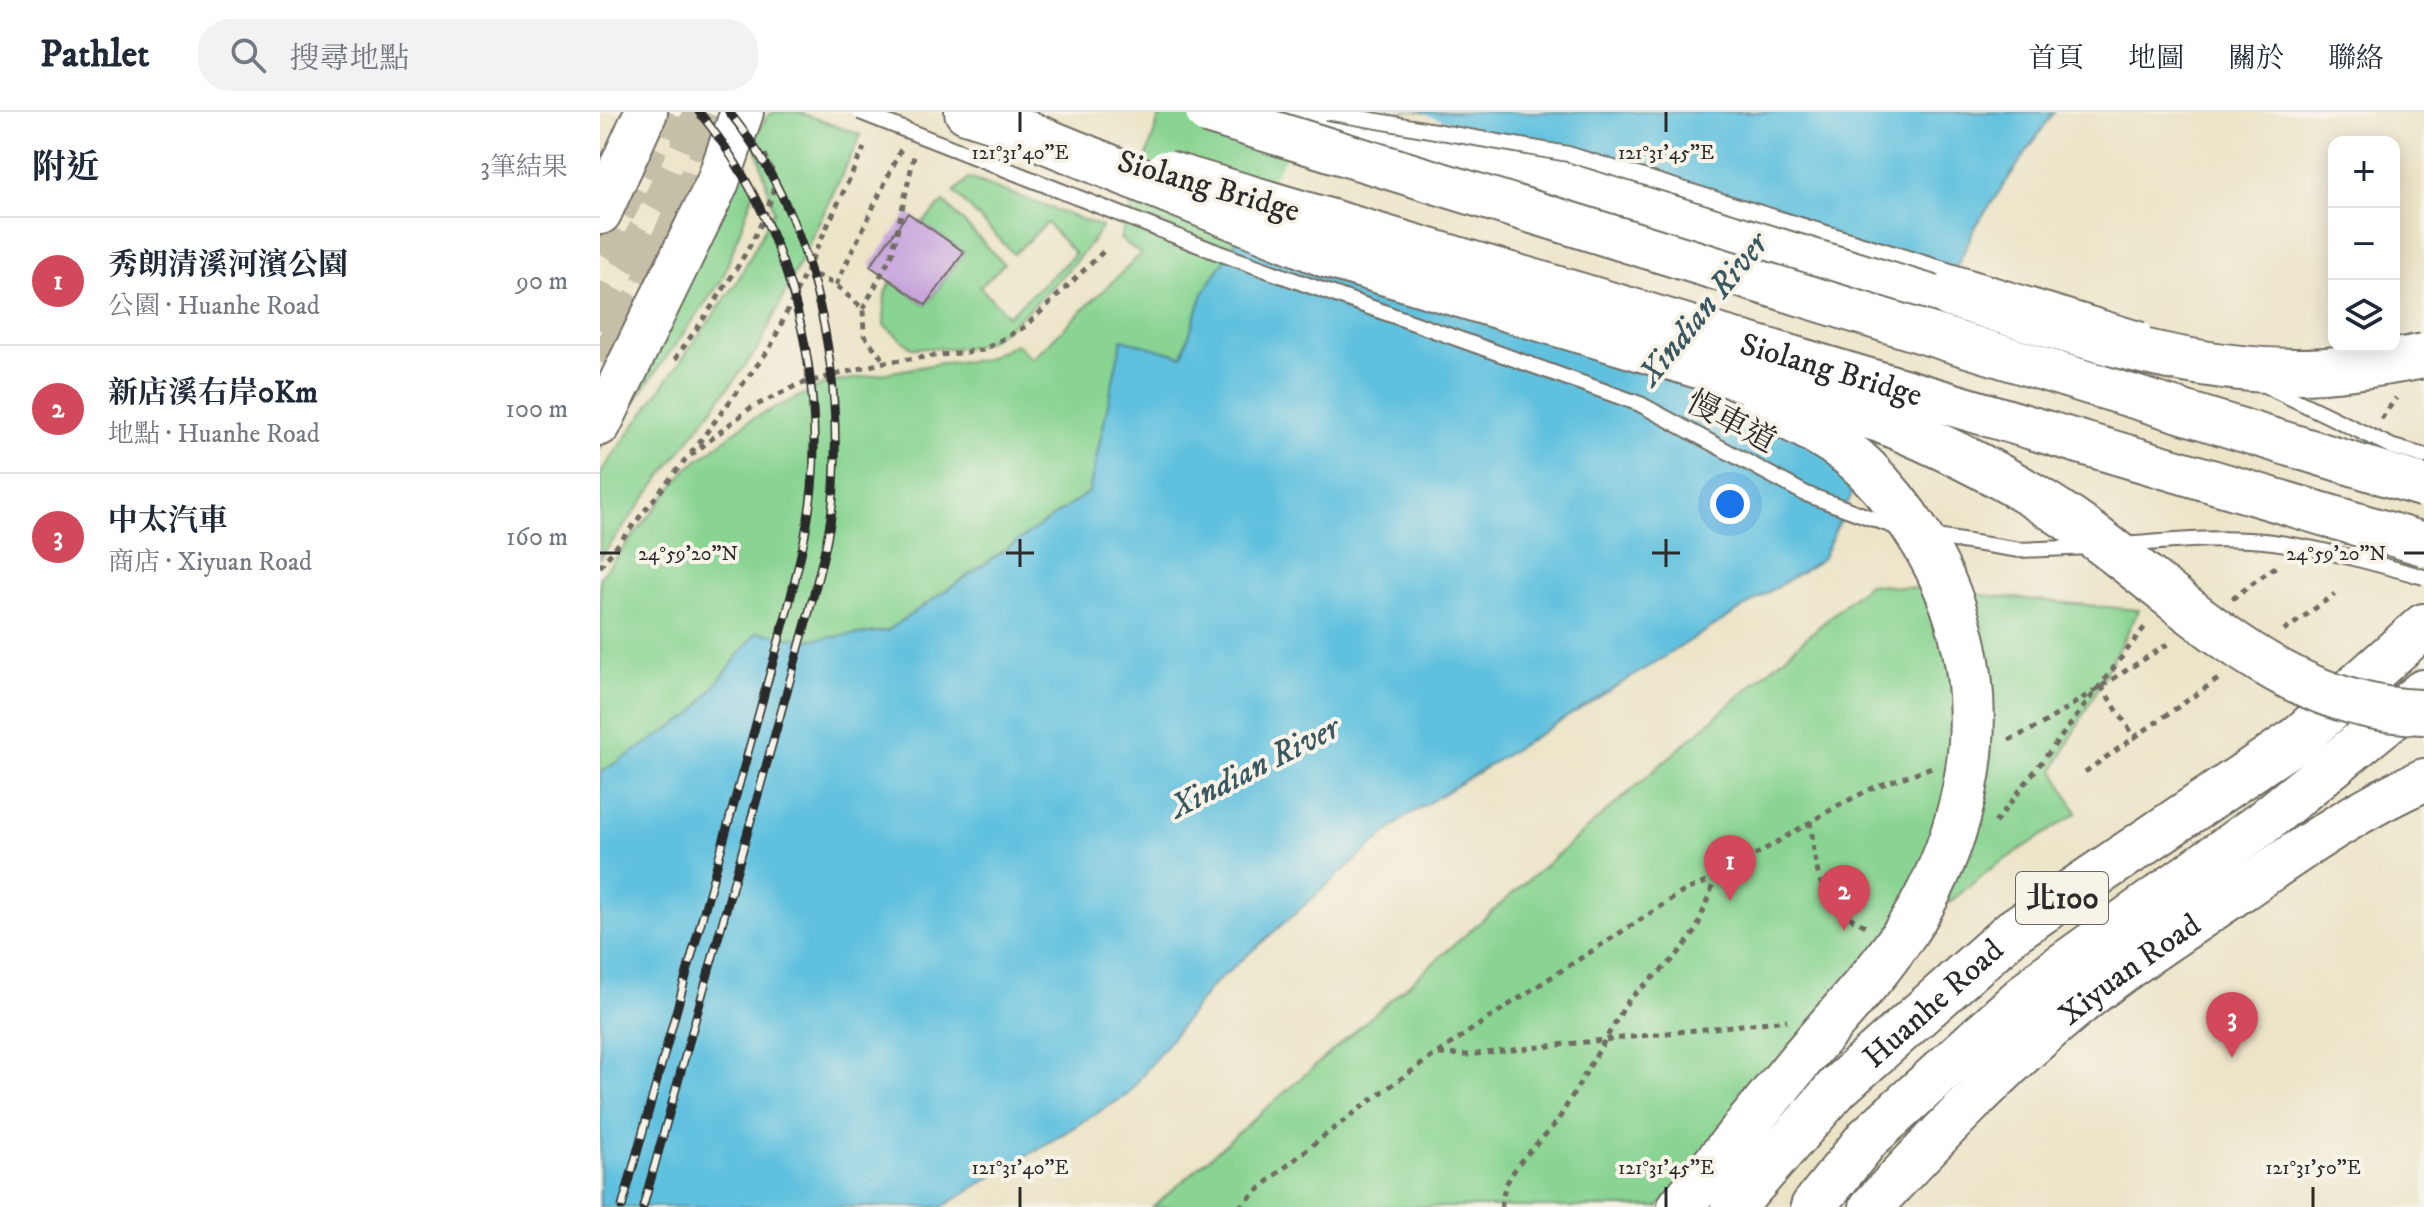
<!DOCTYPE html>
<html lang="zh-TW">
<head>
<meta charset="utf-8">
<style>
	:root { --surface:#fff; --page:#f2f2f3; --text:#1f2937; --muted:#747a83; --line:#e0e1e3; --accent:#d1495b }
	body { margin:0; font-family:"IM FELL DW Pica","Noto Serif TC",serif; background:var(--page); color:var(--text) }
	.controls { position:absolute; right:24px; top:24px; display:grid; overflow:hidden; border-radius:16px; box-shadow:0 4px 20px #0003 }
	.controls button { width:72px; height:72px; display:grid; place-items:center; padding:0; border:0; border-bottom:2px solid var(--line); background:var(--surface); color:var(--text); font:40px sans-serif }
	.you { position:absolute; left:1130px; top:392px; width:28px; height:28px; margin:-20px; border:6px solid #fff; border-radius:50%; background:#1a73e8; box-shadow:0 0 0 12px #1a73e833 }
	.badge { display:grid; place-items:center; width:52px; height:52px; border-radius:50%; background:var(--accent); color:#fff; font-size:26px; font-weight:700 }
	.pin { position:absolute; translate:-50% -66px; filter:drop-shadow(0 2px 4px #0008) }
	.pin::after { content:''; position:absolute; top:42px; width:28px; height:24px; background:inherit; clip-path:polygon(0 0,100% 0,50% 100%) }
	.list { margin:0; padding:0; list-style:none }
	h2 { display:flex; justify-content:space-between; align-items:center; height:104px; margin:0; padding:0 32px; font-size:34px }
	h2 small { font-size:26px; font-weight:400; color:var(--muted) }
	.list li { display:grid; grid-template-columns:52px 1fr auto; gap:24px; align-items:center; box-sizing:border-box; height:128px; padding:0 32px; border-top:2px solid var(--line) }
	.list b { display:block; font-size:30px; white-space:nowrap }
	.list p { margin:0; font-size:26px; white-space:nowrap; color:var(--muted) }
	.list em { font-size:26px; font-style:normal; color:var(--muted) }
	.icon { flex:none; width:44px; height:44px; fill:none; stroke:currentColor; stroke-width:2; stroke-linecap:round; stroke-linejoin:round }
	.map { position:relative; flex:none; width:1824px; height:1095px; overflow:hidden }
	header { display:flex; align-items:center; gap:48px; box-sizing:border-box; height:112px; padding:0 40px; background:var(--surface); border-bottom:2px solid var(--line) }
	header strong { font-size:38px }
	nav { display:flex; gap:44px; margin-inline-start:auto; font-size:28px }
	.search { width:560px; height:72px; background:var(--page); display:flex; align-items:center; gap:20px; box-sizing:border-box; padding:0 28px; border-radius:32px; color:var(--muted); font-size:30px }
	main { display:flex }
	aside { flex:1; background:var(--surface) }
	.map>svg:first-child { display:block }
	.green { fill:#89d492; stroke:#5a805e; stroke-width:2 }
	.water { fill:#60c1df; stroke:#467685; stroke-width:2 }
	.pier { fill:#ece4c7 }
	.building { fill:#c8a5dc }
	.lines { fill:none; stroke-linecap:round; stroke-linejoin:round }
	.street-tunnel { stroke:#c5bfa8; stroke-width:30; stroke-dasharray:30 15; stroke-linecap:butt }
	.highway-tunnel { stroke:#c5bfa8; stroke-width:44; stroke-dasharray:44 22; stroke-linecap:butt }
	.secondary-casing { stroke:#6f6c62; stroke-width:46 }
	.highway-casing { stroke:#6f6c62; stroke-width:48 }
	.path { stroke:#6f6c62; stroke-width:5; stroke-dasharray:6 6; stroke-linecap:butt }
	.secondary { stroke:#fff; stroke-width:42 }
	.highway { stroke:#fff; stroke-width:44 }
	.rail-casing { stroke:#2b2b2b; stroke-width:9 }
	.rail { stroke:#f7f3e8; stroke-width:6; stroke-dasharray:18; stroke-linecap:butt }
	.lane-bridge-casing { stroke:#6f6c62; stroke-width:18; stroke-linecap:butt }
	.secondary-bridge-casing { stroke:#6f6c62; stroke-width:46; stroke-linecap:butt }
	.highway-bridge-casing { stroke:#6f6c62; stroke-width:48; stroke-linecap:butt }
	.path-bridge { stroke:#6f6c62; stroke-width:5; stroke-dasharray:6 6; stroke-linecap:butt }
	.lane-bridge { stroke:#fff; stroke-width:14 }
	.secondary-bridge { stroke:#fff; stroke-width:42 }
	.highway-bridge { stroke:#fff; stroke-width:44 }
	.ticks { fill:none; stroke:#2b2b2b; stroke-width:3 }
	.labels { text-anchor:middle; stroke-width:8; stroke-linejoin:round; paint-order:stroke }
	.shield { fill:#f7f3e8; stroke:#686764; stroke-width:2 }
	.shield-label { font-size:30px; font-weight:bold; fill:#2b2b2b }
	.street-label { font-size:32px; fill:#2b2b2b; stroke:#f7f3e8 }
	.water-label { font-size:34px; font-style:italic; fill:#3b5861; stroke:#f7f3e8 }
	.ticks-label { font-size:20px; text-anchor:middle; fill:#2b2b2b; stroke:#f7f3e8; stroke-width:8; stroke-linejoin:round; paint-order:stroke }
</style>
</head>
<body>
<header>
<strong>Pathlet</strong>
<div class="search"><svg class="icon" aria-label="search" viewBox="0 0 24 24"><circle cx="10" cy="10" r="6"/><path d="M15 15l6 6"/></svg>搜尋地點</div>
<nav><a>首頁</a><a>地圖</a><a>關於</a><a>聯絡</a></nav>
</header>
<main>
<aside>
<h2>附近<small>3筆結果</small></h2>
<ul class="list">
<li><span class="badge">1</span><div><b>秀朗清溪河濱公園</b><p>公園 · Huanhe Road</p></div><em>90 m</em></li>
<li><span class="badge">2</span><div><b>新店溪右岸0Km</b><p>地點 · Huanhe Road</p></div><em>100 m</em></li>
<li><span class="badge">3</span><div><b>中太汽車</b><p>商店 · Xiyuan Road</p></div><em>160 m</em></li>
</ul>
</aside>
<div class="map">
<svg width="1824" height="1095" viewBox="0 0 1824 1095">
	<rect width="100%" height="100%" fill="#f7f3e8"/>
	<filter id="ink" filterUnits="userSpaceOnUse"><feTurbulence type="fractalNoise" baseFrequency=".0125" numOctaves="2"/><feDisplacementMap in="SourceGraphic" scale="16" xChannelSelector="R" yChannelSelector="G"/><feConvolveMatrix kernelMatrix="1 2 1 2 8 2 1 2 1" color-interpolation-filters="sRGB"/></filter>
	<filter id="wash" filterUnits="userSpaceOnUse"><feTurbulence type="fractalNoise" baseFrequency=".006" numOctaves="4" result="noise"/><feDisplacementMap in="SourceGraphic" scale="32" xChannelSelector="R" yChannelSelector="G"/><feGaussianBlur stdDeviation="1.8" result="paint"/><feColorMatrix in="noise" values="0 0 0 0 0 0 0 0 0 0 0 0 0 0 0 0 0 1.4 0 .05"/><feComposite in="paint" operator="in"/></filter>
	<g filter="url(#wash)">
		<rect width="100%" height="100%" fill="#ece4c7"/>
		<path class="green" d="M175,0H198L261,23L159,235L0,446V362L137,170L174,99L154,27L168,3Z
			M561,0H719L603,182L582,244L522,228L489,380L287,519L207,528L157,520L92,603L0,661V465L87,357L150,308L225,272L342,251L382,248L416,232L432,247L541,142L520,127Z
			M145,52L156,74L122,168L0,337V323Z
			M369,66L502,115C481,147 416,217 381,232C363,239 332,235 312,236L284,213L285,181L291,169L326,193L364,140L322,111L344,90L404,152L380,175L408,204L475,142L447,111L414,142L354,80Z
			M1268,472L1539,498L1454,658L1477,701L1392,756L1310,822L1059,1095H553Z"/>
		<path class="water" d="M719,0H1454L1375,115L1222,447L804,706L612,874L527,983L342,1095H0V661L92,603L157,520L207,528L287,519L489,380L522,227L582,244L603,182Z"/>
		<path class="pier" d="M715,0H818L1355,170L1294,301L634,125Z"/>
		<g id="blocks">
			<path class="building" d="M308,101L364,140L326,193L270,154Z"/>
		</g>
	</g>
	<g filter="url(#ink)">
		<use href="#blocks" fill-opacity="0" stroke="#6f6c62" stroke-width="2"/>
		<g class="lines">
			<path class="street-tunnel" d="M0,142L70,0
				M0,250L40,184L114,23"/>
			<path class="highway-tunnel" d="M0,218L92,37L105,0"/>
			<g class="secondary-casing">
				<g id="secondary">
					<path d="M366,0L407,13"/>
					<path d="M0,101L46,0"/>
					<path d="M0,312L117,72L142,0"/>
					<path id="s1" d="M1271,1095C1330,1032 1390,968 1456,912C1513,862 1580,820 1643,777C1701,737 1759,696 1824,668"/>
				</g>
			</g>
			<g class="highway-casing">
				<g id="highway">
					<path d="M691,10L966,67L1350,183"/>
					<path d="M1080,1095L1202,946"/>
					<path id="s2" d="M1133,1095L1238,975L1413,819L1696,628L1824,514"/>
					<path d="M1213,1095L1268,1026L1441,869L1661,712L1823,580"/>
				</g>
			</g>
			<path class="path" d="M205,158L236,173L263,197L264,223L285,250
				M236,173L301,37
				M263,197L292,142L314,44
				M75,247C101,210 177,108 174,65C173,58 167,49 165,42
				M1781,307L1796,286
				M91,341L170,236L264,36
				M0,455L85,348L149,297L197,273L285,250L383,238L426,214L506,137
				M1632,487L1678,453
				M1684,519L1735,482
				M1501,574L1536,627
				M1409,628L1439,614L1571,530
				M1485,660L1621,565
				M1210,709C1218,761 1213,790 1268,815
				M839,942L867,943L1187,908
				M639,1095C775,973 933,878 1086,778L1114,767
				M901,1095L905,1074L918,1052L957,1010L1029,887L1074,847L1096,819L1115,767L1239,693L1275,675L1332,655"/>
			<use href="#secondary" class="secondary"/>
			<use href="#highway" class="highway"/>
			<g class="rail-casing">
				<path id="rail" d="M22,1095L188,496C198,456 208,417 212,376C224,246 183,102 99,0
					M43,1095L209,500C220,458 232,417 234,374C242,246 212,102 129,0"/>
			</g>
			<use href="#rail" class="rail"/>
			<g class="lane-bridge-casing">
				<path id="lane-bridge" d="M260,0L619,141L1040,292L1206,382L1301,417
					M726,0L968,42L1543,218
					M1664,273L1793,335L1824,344
					M1329,424L1420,438L1491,435
					M1524,433C1573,429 1623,424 1673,430C1724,437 1774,451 1824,465"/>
			</g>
			<g class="secondary-bridge-casing">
				<g id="secondary-bridge">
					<path d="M607,0L1824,374"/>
					<path id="s3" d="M566,60L1824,432"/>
				</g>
			</g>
			<g class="highway-bridge-casing">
				<path id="highway-bridge" d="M407,13L726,143L1280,308C1353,338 1423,373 1488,420C1592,495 1687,599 1824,600
					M1350,183C1462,217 1578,259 1696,259C1739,259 1782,252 1824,244
					M1162,293C1198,310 1237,328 1265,356C1386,477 1403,645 1322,793C1291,849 1243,897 1202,946"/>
			</g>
			<path class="path-bridge" d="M1395,711L1547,512"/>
			<use href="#lane-bridge" class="lane-bridge"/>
			<use href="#secondary-bridge" class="secondary-bridge"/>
			<use href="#highway-bridge" class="highway-bridge"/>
		</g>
	</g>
	<path class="ticks" d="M420,0V20M1066,0V20M420,427V455M1066,427V455M0,441H20M406,441H434M1052,441H1080M1804,441H1824M420,1075V1095M1066,1075V1095M1713,1075V1095"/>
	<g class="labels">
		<rect class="shield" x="1416" y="760" width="92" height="52" rx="6"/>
		<g class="shield-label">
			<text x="1462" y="796">北100</text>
		</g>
		<g class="street-label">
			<text transform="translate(609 73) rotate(16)" y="11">Siolang Bridge</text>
			<text dy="11" stroke="none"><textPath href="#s3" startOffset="694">Siolang Bridge</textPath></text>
			<text transform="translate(1132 309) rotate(28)" y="11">慢車道</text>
			<text dy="11" stroke="none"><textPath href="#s1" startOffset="352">Xiyuan Road</textPath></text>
			<text dy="11" stroke="none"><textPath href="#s2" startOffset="286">Huanhe Road</textPath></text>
		</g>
		<g class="water-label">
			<text transform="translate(1102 196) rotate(-51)" y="12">Xindian River</text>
			<text transform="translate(654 654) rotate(-27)" y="12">Xindian River</text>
		</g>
	</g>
	<g class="ticks-label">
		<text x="420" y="47">121°31'40"E</text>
		<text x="1066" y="47">121°31'45"E</text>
		<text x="88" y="448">24°59'20"N</text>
		<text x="1736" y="448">24°59'20"N</text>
		<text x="420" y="1062">121°31'40"E</text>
		<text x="1066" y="1062">121°31'45"E</text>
		<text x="1713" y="1062">121°31'50"E</text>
	</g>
</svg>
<div class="controls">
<button>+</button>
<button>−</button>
<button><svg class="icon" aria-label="layers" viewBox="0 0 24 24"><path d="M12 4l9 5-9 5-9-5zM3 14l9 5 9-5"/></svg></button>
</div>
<div class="you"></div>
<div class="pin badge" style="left:1130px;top:789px">1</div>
<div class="pin badge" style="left:1244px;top:819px">2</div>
<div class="pin badge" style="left:1632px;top:946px">3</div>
</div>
</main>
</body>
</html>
